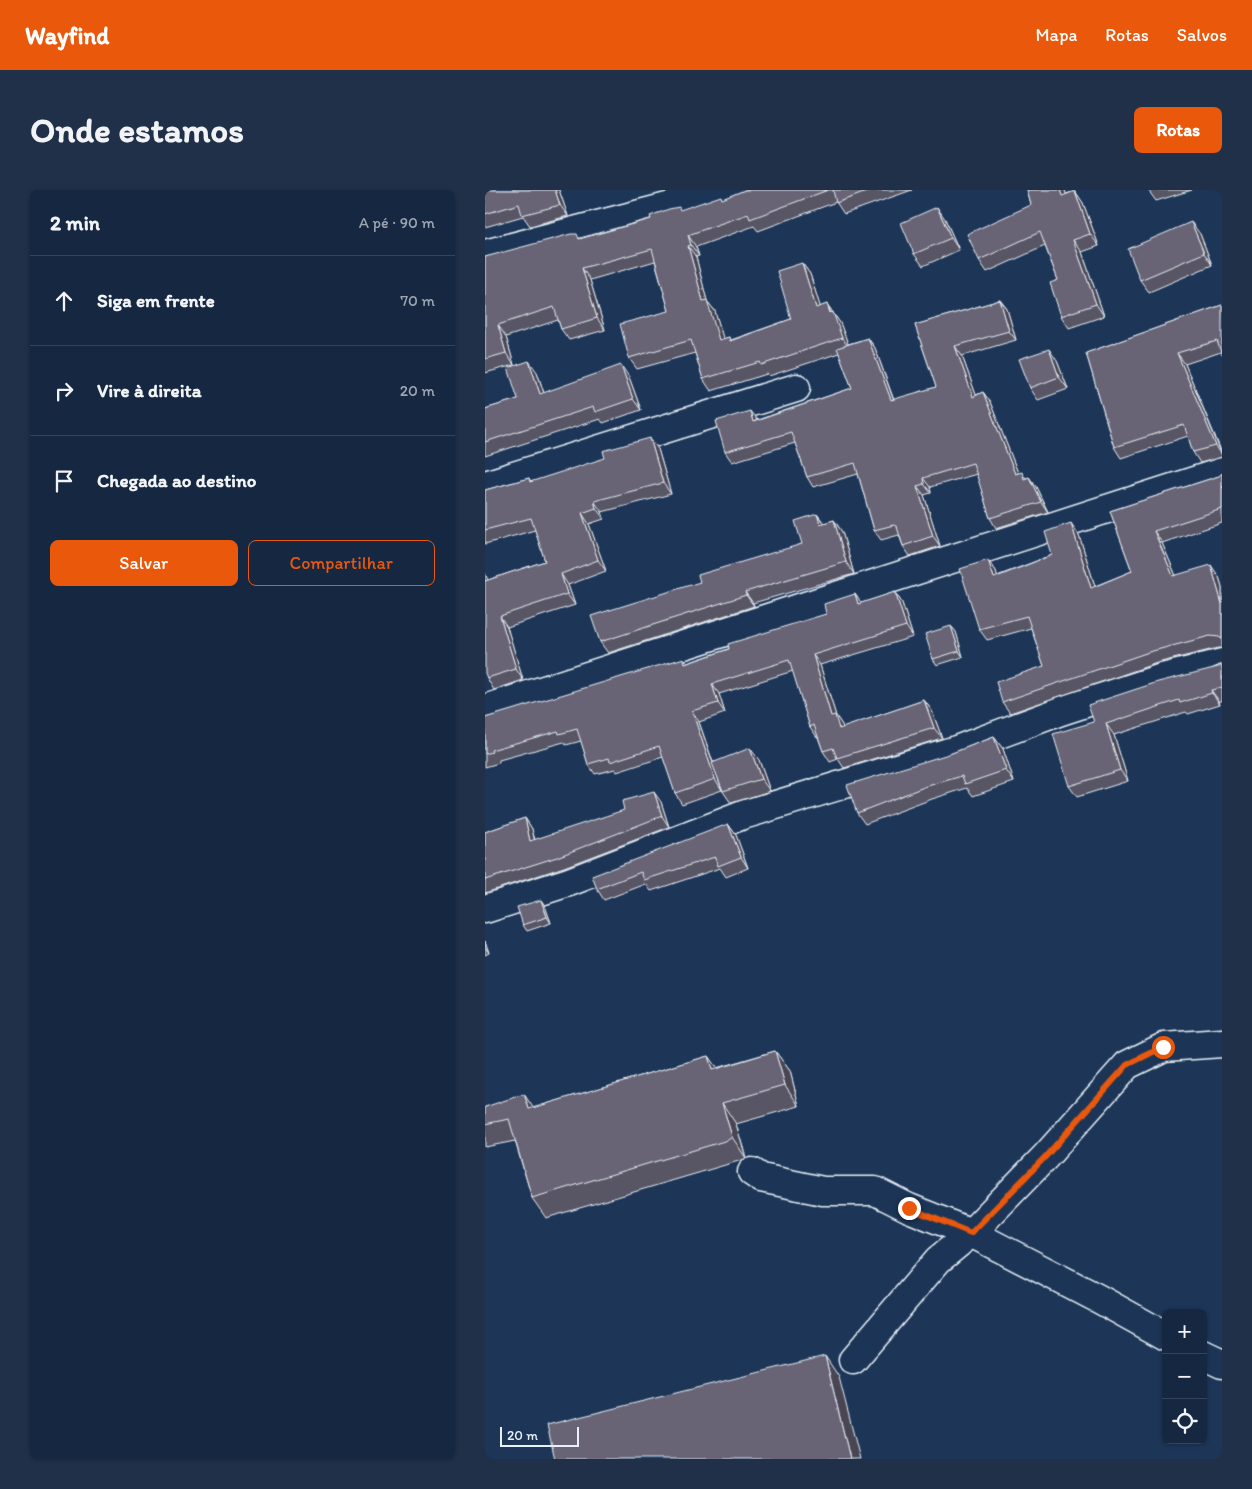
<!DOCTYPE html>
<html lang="pt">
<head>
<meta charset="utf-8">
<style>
	:root { --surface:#162841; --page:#1f3048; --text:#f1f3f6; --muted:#9ea6b1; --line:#35445a; --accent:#ea580c }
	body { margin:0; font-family:Itim,sans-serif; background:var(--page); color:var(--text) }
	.controls { position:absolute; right:15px; bottom:15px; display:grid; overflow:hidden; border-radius:8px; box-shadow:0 1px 4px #0004 }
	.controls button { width:45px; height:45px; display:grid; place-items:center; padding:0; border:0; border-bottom:1px solid var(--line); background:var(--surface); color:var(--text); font:25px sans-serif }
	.scale { position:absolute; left:15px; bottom:12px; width:79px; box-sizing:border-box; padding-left:5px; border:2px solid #e8f1f8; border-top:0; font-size:14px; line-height:18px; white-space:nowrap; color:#e8f1f8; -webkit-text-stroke:4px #1d3557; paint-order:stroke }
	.stop { position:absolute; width:15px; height:15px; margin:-11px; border:4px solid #ea580c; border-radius:50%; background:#fff }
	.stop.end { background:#ea580c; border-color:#fff; box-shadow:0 1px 5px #0008 }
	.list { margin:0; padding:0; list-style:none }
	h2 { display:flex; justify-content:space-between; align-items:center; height:65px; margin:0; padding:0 20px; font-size:21px }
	h2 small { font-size:16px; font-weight:400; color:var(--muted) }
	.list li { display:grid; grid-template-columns:32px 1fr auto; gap:15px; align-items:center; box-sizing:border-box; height:90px; padding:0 20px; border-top:1px solid var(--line) }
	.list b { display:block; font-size:19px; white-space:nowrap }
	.list em { font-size:16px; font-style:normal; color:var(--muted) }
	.actions { display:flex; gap:10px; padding:15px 20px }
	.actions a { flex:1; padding:11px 0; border:1px solid var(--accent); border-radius:8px; text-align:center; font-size:18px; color:var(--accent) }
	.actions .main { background:var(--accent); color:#fff }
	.icon { flex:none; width:28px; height:28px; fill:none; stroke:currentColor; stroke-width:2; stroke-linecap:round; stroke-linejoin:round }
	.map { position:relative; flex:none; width:737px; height:1269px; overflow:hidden; border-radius:8px }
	header { display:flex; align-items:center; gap:30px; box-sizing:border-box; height:70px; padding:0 25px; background:var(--accent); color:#fff }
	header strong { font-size:24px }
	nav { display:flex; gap:28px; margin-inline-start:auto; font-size:18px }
	.intro { display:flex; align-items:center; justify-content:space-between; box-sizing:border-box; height:120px; padding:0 30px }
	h1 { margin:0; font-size:35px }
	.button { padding:12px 22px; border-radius:8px; background:var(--accent); color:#fff; font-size:18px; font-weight:700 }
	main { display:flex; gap:30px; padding:0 30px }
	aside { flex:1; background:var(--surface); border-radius:8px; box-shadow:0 1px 4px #0004 }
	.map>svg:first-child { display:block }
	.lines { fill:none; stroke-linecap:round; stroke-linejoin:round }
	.minor-casing { stroke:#e8f1f8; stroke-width:31 }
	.minor { stroke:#1d3557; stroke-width:28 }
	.wall { fill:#595565; stroke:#e8f1f8 }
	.shaded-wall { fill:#494552; stroke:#e8f1f8 }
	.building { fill:#686375; stroke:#e8f1f8 }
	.route { stroke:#ea580c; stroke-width:6 }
</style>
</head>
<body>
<header>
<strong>Wayfind</strong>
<nav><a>Mapa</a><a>Rotas</a><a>Salvos</a></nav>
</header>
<div class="intro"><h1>Onde estamos</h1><a class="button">Rotas</a></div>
<main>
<aside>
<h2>2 min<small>A pé · 90 m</small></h2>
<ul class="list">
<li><svg class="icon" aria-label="ahead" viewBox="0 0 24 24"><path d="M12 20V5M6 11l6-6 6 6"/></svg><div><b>Siga em frente</b></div><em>70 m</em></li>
<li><svg class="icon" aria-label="right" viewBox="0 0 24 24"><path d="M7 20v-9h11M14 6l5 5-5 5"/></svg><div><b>Vire à direita</b></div><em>20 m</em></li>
<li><svg class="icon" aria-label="arrive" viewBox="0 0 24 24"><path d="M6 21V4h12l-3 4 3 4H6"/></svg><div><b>Chegada ao destino</b></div></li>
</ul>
<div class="actions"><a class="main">Salvar</a><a>Compartilhar</a></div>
</aside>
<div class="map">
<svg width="737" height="1269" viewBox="0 0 737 1269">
	<rect width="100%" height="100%" fill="#1d3557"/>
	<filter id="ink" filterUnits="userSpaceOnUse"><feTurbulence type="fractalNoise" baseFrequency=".02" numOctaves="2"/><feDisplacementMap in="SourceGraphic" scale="10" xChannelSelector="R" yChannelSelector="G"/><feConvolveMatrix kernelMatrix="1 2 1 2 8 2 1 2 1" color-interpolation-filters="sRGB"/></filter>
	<g filter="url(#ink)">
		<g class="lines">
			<g class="minor-casing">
				<path id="minor" d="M0,64L248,0
					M0,295L311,198
					M0,519L737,282
					M0,719L84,692L258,625L471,560L576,521L677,488L737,473
					M267,982L276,988L338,1001H390L424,1018L486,1043L614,1109L681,1146
					M718,1165L737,1174
					M368,1170L453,1070L486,1043L561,966L642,875L679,857L737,853"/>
			</g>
			<use href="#minor" class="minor"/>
		</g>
		<path class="wall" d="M0,0H74L83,26L45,36L38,26L0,37Z
			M260,0H427L359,24L351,12L273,41L269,36L211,57L214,66L211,67L222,111L230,121L238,149L244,147L246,150L306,129L317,73L325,84L335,117L342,114L355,133L363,154L383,148L390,158L409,210L451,197L430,135L515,110L522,119L531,150L477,166L491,205L498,202L505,212L533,283L542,288L544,287L551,297L563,322L511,338L505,328L492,284L445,297L446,303L439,305L455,356L425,366L418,356L414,345L396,350L389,340L373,284L328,297L322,287L310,253L247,272L240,262L272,230L367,198L354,163L284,186L282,184L226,201L218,189L210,163L152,179L144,168L184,121L170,71L105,90L120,140L84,150L76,139L73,130L21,147L29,175L0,183V67L95,48L238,9Z
			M542,0H580L581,4L590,1L598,13L614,56L597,62L619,126L584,138L576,126L573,90L560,56L502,82L494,70L546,15Z
			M663,0H707L671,11Z
			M460,29L474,60L438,76L429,64Z
			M715,44L727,75L664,102L655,90Z
			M737,115L736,162L700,174L737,263V267L715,273L708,262L703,246L636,268L629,257L601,163Z
			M572,171L583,199L553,210L545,198Z
			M52,182L59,203L144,187L156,220L118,233L115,229L0,266V219L33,209Z
			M173,259L186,304L117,322L119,329L104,334L121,381L83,395L90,415L22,437L38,490L9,500L2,488L3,390L60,371L50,340L0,354V300L44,288L46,292Z
			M737,283V333L677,353L691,386L734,387L737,397V458H733L672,473L525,523L517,512L559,476L546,438L502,450L494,439L503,370L511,381L512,386L567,365L594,345L610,396L647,381L625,321L734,286Z
			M332,324L339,333L349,330L357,342L369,384L268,413L269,416L123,463L115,452L215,392L317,354Z
			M410,402L417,413L428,447L335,475L351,526L357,535L358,538L439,510L447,521L457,548L359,578L353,569L345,572L338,561L333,547H332L325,537L308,481L234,504L240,523L214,532L228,572L274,570L285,601L246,613L237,600L197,614L190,603L178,567L132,582L130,579L110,584L103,574L96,551L81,555L79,552L14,570V573L0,577V528L202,473Z
			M466,436L471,442L478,467L452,475L448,469Z
			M737,474V511H734L735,514L703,524L701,522L629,545L643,591L592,607L584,596L609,532Z
			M509,547L518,559L529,592L488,606L482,598L447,609L380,634L372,623L467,563Z
			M176,612L184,637L79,677L0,703V642L40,628L47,639L50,650Z
			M243,634L251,645L263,678L241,687L235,678L166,701L161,694L119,710L112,699Z
			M56,710L60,716L66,733L42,741L38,735Z
			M0,751L4,763L0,765Z
			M290,861L305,881L314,916L251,934L261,968L257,970L61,1028L47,1008L30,951L0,957V917L48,918L223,866L231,878Z"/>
		<path class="shaded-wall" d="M70,0H74L83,26L75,15Z
			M575,0H580L585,18L577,6Z
			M590,1L598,13L614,56L605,44Z
			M452,17L460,29L474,60L466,48Z
			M706,32L715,44L727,75L719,63Z
			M203,45L211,57L214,66L206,55Z
			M588,50L597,62L619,126L611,114Z
			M203,56L211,67L222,111L230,121L242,161L234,150L218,111Z
			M317,73L325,84L339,129L331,118Z
			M97,78L105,90L120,140L112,128Z
			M515,110L522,119L531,150L524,141Z
			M342,114L355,133L365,159L357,148Z
			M13,135L21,147L29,175L21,163Z
			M383,148L390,158L412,220L406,210Z
			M470,156L477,166L495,216L488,207Z
			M564,159L572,171L583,199L574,187Z
			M692,163L700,174L737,265L731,256Z
			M44,171L52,182L63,216L55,204Z
			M136,175L144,187L156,220L148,209Z
			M498,202L505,212L537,293L530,284Z
			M265,221L272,230L268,232Z
			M165,248L173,259L186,304L178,293Z
			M544,287L551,297L563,322L556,312Z
			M438,288L445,297L446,303L439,294Z
			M432,296L439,305L455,356L448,346Z
			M109,311L117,322L119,329L111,318Z
			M97,323L104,334L121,381L113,370Z
			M332,324L340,336L335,334Z
			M349,330L357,342L369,384L361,372Z
			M586,333L594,345L614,409L606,398Z
			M669,341L677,353L696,398L688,386Z
			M503,370L511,381L516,399L509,388Z
			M726,375L734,387L737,397V414Z
			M0,383L8,402L0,390Z
			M76,384L83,395L90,415L82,404Z
			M260,402L268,413L269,416L261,405Z
			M410,402L417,413L428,447L421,436Z
			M370,404L377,414H373Z
			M15,426L22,437L38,490L31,479Z
			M466,436L471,442L478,467L474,461Z
			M328,465L335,475L351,526L357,535L362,549L346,526Z
			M227,494L234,504L240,523L233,513Z
			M726,500L734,511L735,514L727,503Z
			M439,510L447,521L457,548L449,538Z
			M207,521L214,532L237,600L230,589Z
			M621,534L629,545L643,591L635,580Z
			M509,547L518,559L529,592L521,580Z
			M265,558L274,570L285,601L276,589Z
			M169,602L176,612L184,637L177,626Z
			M40,628L47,639L52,662L45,651Z
			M243,634L251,645L263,678L256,667Z
			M56,710L60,716L66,733L62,727Z
			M0,751L4,763L0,757Z
			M290,861L305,881L314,916L300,895Z
			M223,866L237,886L227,880Z
			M39,904L53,925L44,919Z
			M237,913L251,934L261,968L247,947Z
			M340,1166L354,1187L375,1269H365Z"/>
		<path class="building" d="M0,0H70L75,15L37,25L34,14L0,24Z
			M260,0H343L265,29L263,24L203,45L206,55L203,56L218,111L222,110L234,150L244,147L245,151L306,129L292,81L317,73L331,118L342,114L345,123L348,122L357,148L276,175L275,172L218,189L206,150L144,168L135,134L184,121L167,59L97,78L112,128L76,139L69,117L13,135L21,163L0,169V67L86,44H92L94,49L166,29L165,26L184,19L194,17L195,20L236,6L237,9Z
			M348,0H387L351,13Z
			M542,0H575L577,6L590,1L605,44L588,50L611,114L576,126L565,93L573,90L555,42L494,70L482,44L546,15Z
			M452,17L466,48L429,64L416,33Z
			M706,32L719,63L655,90L643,59Z
			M515,110L524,141L470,156L488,207L498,202L530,284L537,282L539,289L544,287L556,312L505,328L488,273L438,288L439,294L432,296L448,346L418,356L412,337L409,335L389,340L370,273L322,287L306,242L240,262L231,231L265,221L268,232L367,198L352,158L383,148L406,210L451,197L430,135Z
			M737,115V165L732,151L692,163L731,256L708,262L699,235L629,257L601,163Z
			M564,159L574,187L545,198L534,169Z
			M44,171L55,204L136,175L148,209L110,222L108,217L0,252V219L33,209L23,178Z
			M165,248L178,293L109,311L111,318L97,323L113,370L76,384L82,404L15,426L31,479L2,488L0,483V390V391L60,371L46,328L0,340V300L44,288L45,292L120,268L118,261Z
			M737,283V319L669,341L688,386L726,375L737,414V449L734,447L725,446L664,462L517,512L511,492L559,476L542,426L494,439L475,379L503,370L509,388L567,365L560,342L586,333L606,398L647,381L625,321L734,286Z
			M332,324L335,334L349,330L361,372L260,402L261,405L115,452L106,426L215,392L213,385L317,354L310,331Z
			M410,402L421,436L328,465L346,526L350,525L354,539L439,510L449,538L352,568L348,558L338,561L329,535L325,537L304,470L227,494L233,513L207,521L230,589L190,603L174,556L125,572L124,568L103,574L92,539L74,544L73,541L6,560L7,562L0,564V528L199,468L200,474L244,459L243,454L341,424L339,414L370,404L373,414Z
			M466,436L474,461L448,469L440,444Z
			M737,474V498L726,500L727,503L695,513L694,510L621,534L635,580L584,596L568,544L609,532L603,515L673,492L733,477Z
			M509,547L521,580L480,594L477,586L439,597L372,623L362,595L467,563Z
			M265,558L276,589L238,601L227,573Z
			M169,602L177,626L72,667L0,690V642L40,628L45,651L139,620L137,611Z
			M243,634L256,667L233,676L230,667L159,690L156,682L112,699L107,686Z
			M56,710L62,727L38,735L32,717Z
			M290,861L300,895L237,913L247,947L243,950L47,1008L24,929L0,934V917L39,904L44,919L223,866L227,880Z
			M340,1166L365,1269H70L62,1235Z"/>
	</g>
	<g class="lines" filter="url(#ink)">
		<path class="route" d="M424,1018L486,1043L561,966L642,875L678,857"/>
	</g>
</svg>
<div class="controls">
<button>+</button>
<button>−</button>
<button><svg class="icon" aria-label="locate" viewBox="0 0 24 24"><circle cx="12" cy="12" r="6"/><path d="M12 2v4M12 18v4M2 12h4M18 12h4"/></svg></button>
</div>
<div class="scale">20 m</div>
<div class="stop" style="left:678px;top:857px"></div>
<div class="stop end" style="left:424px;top:1018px"></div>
</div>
</main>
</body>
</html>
